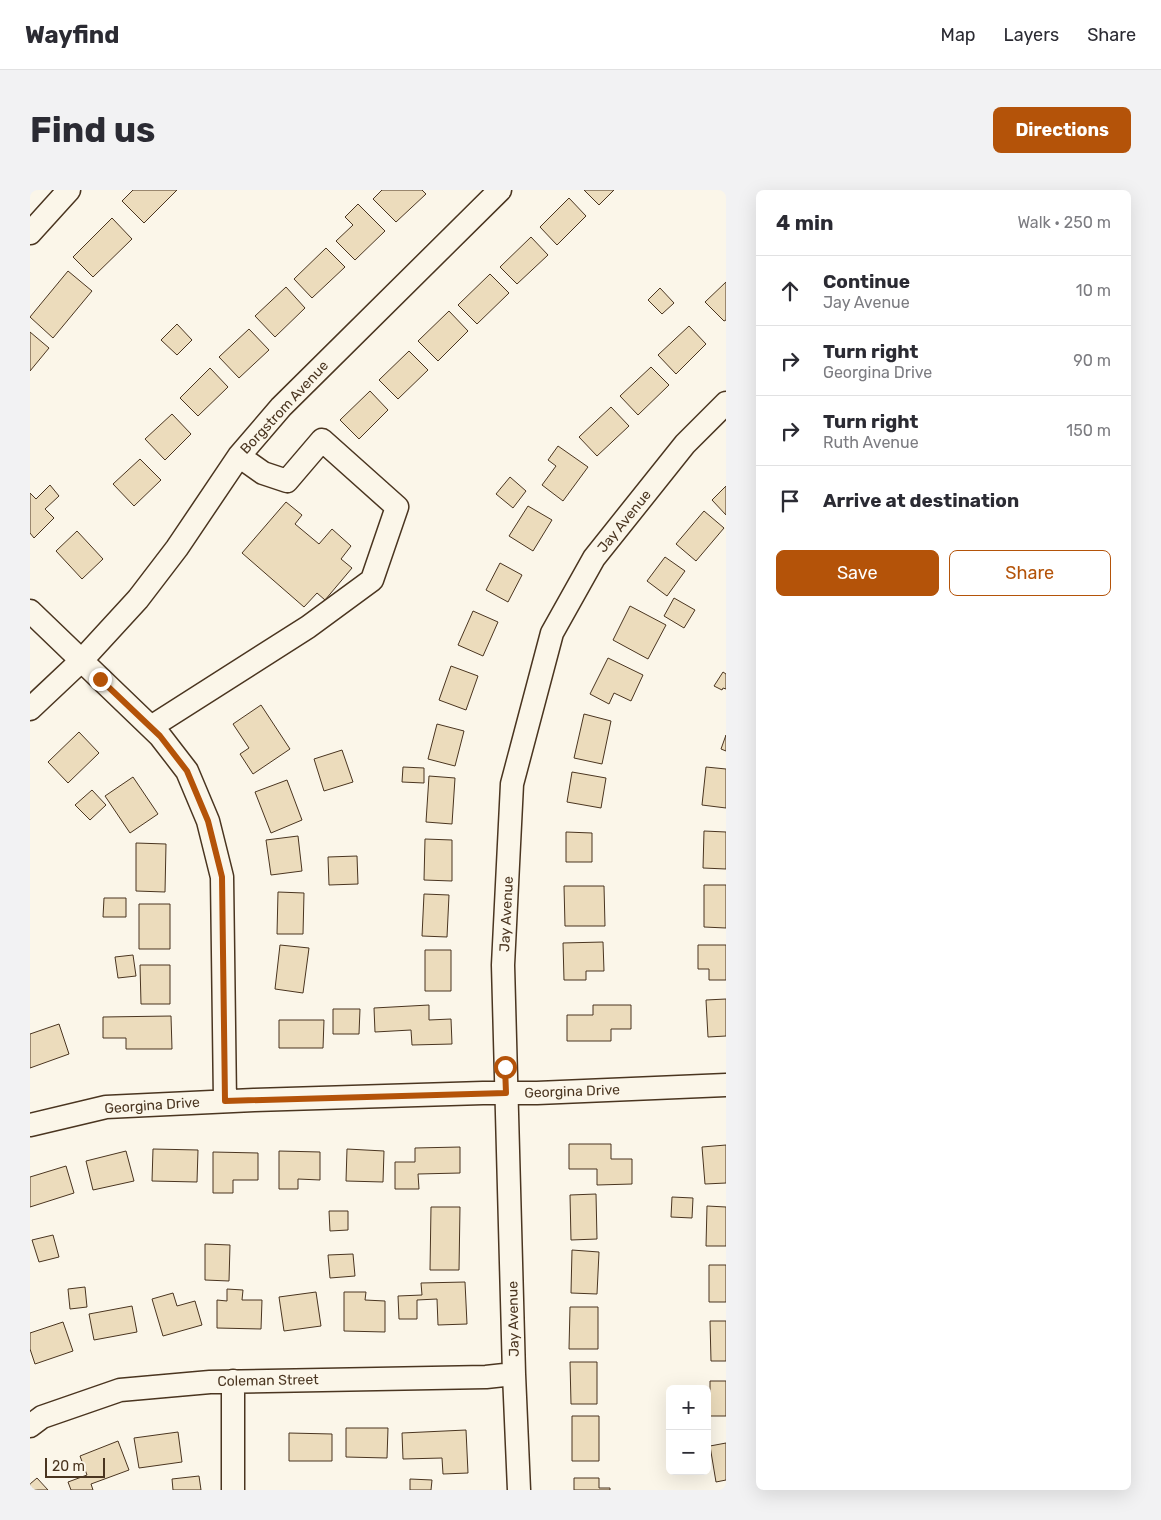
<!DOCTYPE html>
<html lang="en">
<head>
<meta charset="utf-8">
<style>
	:root { --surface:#fff; --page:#f2f2f3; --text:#2b2b33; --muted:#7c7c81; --line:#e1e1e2; --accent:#b45309 }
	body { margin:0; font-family:Rubik,sans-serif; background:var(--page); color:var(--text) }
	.controls { position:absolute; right:15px; bottom:15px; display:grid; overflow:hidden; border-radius:8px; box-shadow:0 5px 20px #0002 }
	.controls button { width:45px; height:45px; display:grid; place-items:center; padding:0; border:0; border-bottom:1px solid var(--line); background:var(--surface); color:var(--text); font:25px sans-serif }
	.scale { position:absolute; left:15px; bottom:12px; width:60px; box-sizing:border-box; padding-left:5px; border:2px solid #4a3520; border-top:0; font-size:14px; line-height:18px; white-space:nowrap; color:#4a3520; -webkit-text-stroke:4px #fbf6e9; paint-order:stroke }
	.stop { position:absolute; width:15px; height:15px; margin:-11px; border:4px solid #b45309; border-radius:50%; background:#fff }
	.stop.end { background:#b45309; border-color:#fff; box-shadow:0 1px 5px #0008 }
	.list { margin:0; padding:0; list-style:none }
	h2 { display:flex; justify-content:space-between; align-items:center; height:65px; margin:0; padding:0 20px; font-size:21px }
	h2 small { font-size:16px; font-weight:400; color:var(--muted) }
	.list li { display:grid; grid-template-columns:32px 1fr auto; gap:15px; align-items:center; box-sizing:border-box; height:70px; padding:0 20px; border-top:1px solid var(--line) }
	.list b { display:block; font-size:19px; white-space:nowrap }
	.list p { margin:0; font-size:16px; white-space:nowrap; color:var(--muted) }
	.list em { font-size:16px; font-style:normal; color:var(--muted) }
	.actions { display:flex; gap:10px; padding:15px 20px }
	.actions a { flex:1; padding:11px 0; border:1px solid var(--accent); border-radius:8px; text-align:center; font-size:18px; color:var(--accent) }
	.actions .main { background:var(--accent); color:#fff }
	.icon { flex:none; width:28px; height:28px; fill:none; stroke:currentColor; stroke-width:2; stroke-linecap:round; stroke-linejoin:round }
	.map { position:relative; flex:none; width:696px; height:1300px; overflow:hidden; border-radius:8px }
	header { display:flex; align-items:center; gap:30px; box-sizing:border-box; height:70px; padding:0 25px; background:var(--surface); border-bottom:1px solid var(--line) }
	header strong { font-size:24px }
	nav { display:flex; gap:28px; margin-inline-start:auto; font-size:18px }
	.intro { display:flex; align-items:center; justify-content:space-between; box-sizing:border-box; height:120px; padding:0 30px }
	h1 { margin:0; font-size:35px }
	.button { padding:12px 22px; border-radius:8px; background:var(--accent); color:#fff; font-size:18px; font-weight:700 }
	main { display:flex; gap:30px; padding:0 30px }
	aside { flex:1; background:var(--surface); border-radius:8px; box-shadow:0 5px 20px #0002 }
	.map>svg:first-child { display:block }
	.building { fill:#ecdcbc; stroke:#4a3520 }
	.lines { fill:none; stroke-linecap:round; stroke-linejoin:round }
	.minor-casing { stroke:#4a3520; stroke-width:25 }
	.minor { stroke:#fbf6e9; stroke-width:22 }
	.route { stroke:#b45309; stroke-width:6 }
	.labels { text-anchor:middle; stroke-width:4; stroke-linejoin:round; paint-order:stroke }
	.street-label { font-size:14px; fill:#4a3520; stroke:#fbf6e9 }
</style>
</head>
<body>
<header>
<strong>Wayfind</strong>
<nav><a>Map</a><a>Layers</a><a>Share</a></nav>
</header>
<div class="intro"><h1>Find us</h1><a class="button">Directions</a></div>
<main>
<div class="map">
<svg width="696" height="1300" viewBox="0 0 696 1300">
	<rect width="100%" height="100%" fill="#fbf6e9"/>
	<path class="building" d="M103,0H147L114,33L92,11Z
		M352,0H392L396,4L366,32L343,9Z
		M554,0H584L569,15Z
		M539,8L556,26L527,55L510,37Z
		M328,14L355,41L325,70L306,51L323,35L315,27Z
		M82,28L102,49L63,87L43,67Z
		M501,47L518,65L487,94L470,77Z
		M296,58L315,77L282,108L264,89Z
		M38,81L62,101L23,148L0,127Z
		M460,84L479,103L447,134L428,115Z
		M696,92V130L694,131L675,112Z
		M256,97L275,118L245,147L225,126Z
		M630,98L644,113L632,124L618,110Z
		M419,121L438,141L408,171L388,151Z
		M147,134L162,150L147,165L131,150Z
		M659,136L676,154L646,184L628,165Z
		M219,139L239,160L209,188L189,167Z
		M0,142L19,158L0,181Z
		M379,161L398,180L368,209L349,190Z
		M621,177L639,195L608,225L590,206Z
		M180,178L198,197L168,226L150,208Z
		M340,201L358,220L329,249L310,230Z
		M581,217L599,236L567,266L549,247Z
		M142,224L161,244L135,270L115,249Z
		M528,256L558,277L533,311L512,295L526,276L518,270Z
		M110,269L131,290L104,316L83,294Z
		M480,287L496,301L483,318L466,304Z
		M20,295L29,306L15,319L24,328L4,348L0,343V303L6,309Z
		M696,296V325L682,310Z
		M256,312L272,325L265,334L289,354L302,339L321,356L311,369L322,378L295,410L287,403L274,417L212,363Z
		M498,316L522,330L503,361L479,346Z
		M674,321L694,338L666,371L646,354Z
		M47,341L73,369L52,389L26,361Z
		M635,367L655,381L637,406L617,391Z
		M470,373L492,385L478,412L456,400Z
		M644,408L665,420L654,438L634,426Z
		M600,416L636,435L618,469L583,450Z
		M443,421L468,432L453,466L428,455Z
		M578,468L613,485L601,511L584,503L579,514L560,504Z
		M421,476L448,486L436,520L409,510Z
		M693,482L696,484V499L693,498L692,500L684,496Z
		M231,515L260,559L223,584L210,564L219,558L203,534Z
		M554,524L581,531L572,574L544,568Z
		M407,534L434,541L425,576L398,569Z
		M49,542L69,563L38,593L18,572Z
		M696,545V561L691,559Z
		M312,560L323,592L294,601L284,569Z
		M373,577L394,578V593L372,592Z
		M676,577L696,579V618L672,615Z
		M542,582L576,588L571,618L537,612Z
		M399,586L425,588L422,634L396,632Z
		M103,587L128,624L100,643L75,606Z
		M257,590L272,630L241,643L225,602Z
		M62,600L76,615L60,630L45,615Z
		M674,641L696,642V679L673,678Z
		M536,642L562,643V672H536Z
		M268,646L272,681L241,685L236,650Z
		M395,649L422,650V691L394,690Z
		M106,653L136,654L135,702L106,701Z
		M327,666L328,694L299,695L298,667Z
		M674,695H696V738L674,737Z
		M534,696H574L575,736H535Z
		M248,702L274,703L273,744H247Z
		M394,704L419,705L417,747L392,746Z
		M74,708H96V727H73Z
		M109,714H140V759H109Z
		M573,752L574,781H556V790H534L533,753Z
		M250,755L279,758L273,803L245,799Z
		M668,755H696V790H679V779H668Z
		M395,760H421V801H395Z
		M103,765L106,786L88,788L85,767Z
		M110,775H140V814H111Z
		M696,809V846L678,847L676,810Z
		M399,815V830L421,829L422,854L382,855L381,840L345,842L344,818Z
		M563,815H601V839H581V851H537V825H563Z
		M303,819H330L329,844H303Z
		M141,826L142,859H96V848H73V827Z
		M249,830H294L293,858H249Z
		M29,834L39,864L0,878V844Z
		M539,954H581V969H602V994L567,995V979H539Z
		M696,955V993L675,994L672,957Z
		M430,957V983L388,984L389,999H365V972H385V958Z
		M123,959L168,960L167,992L122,991Z
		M317,959L354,961L353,992L316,991Z
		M96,961L104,991L63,1000L56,971Z
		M249,961L290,962V990L268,989V999H249Z
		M183,962L228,963V990H203V1003H183Z
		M36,976L44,1003L0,1017V987Z
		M566,1004L567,1049L541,1050L540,1005Z
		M642,1007L663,1008L662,1028L641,1027Z
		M677,1016L696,1017V1056H676Z
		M401,1017H430L429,1080H400Z
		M299,1021H318V1040L300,1041Z
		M23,1045L29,1067L9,1072L2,1050Z
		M175,1054L200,1055L199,1091L175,1090Z
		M542,1060L569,1062L567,1104L541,1103Z
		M323,1064L325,1086L300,1088L298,1065Z
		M679,1075H696V1112H679Z
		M435,1092L437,1134L408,1135L407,1109L387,1110V1129H369L368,1106L392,1105L391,1093Z
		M55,1097L57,1117L40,1119L38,1099Z
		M197,1099L213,1100L212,1110H232L231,1139L187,1138V1110L197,1111Z
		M286,1102L291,1136L254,1141L249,1107Z
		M314,1102H336L335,1110L355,1111V1142L314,1141Z
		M143,1103L147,1116L165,1111L172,1135L133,1146L122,1109Z
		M102,1116L107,1142L64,1150L59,1124Z
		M540,1117H568V1159H539Z
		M680,1131H696V1171H681Z
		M33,1132L43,1161L5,1174L0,1159V1143Z
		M540,1172H567V1214H541Z
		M680,1191H696V1226H680Z
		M542,1226H569V1271H542Z
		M316,1238H358L357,1268L316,1267Z
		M436,1240L438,1283L413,1284L412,1268L373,1269L372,1243Z
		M148,1242L152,1272L109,1278L104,1248Z
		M259,1243L302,1244V1271H259Z
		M88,1251L99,1280L61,1294L63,1300H41L38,1292L57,1285L50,1266Z
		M696,1253V1290L686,1292L680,1256Z
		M169,1286L171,1300H143L142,1289Z
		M7,1288L18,1300H0V1294Z
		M544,1288H569V1298H580V1300H544Z
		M380,1289L402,1290L401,1300H380Z"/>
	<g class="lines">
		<g class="minor-casing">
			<path id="minor" d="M0,43L39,0
				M0,421L130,546L157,581L178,631L192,687L195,911
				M0,519L52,470L108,409L147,358L209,266L251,217L470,0
				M121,537L278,437L342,390L367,317L292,250L257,291L233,283L209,266
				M0,935L76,917L224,910L453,903H507L696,895
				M203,1191V1300
				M0,1236L12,1227L90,1200L180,1192L456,1187L484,1184
				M489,1300L484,1184L473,775L482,594L522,443L564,368L655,254L696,213"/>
		</g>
		<use href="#minor" class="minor"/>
	</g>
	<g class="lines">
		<path class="route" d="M70,489L130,546L157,581L178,631L192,687L195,911L476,903L475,877"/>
	</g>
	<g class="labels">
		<g class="street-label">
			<text transform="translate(254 217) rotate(-47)" y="5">Borgstrom Avenue</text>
			<text transform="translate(594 331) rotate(-51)" y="5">Jay Avenue</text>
			<text transform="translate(476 724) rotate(-87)" y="5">Jay Avenue</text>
			<text transform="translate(542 901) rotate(-2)" y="5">Georgina Drive</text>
			<text transform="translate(122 915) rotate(-4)" y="5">Georgina Drive</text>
			<text transform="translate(483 1129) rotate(-91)" y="5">Jay Avenue</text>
			<text transform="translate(238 1190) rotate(-1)" y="5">Coleman Street</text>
		</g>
	</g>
</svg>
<div class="controls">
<button>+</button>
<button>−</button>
</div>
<div class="scale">20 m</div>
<div class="stop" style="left:475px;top:877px"></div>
<div class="stop end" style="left:70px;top:489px"></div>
</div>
<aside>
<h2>4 min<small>Walk · 250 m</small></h2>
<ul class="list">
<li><svg class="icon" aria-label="ahead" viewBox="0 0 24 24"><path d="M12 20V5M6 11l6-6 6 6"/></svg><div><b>Continue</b><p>Jay Avenue</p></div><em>10 m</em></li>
<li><svg class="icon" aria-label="right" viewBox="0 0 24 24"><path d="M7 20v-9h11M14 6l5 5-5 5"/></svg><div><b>Turn right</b><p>Georgina Drive</p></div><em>90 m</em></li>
<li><svg class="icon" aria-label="right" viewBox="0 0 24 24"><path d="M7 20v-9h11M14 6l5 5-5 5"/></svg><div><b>Turn right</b><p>Ruth Avenue</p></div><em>150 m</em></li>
<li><svg class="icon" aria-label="arrive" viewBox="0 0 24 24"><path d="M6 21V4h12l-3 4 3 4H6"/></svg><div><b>Arrive at destination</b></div></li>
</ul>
<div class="actions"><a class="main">Save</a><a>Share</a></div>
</aside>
</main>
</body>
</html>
